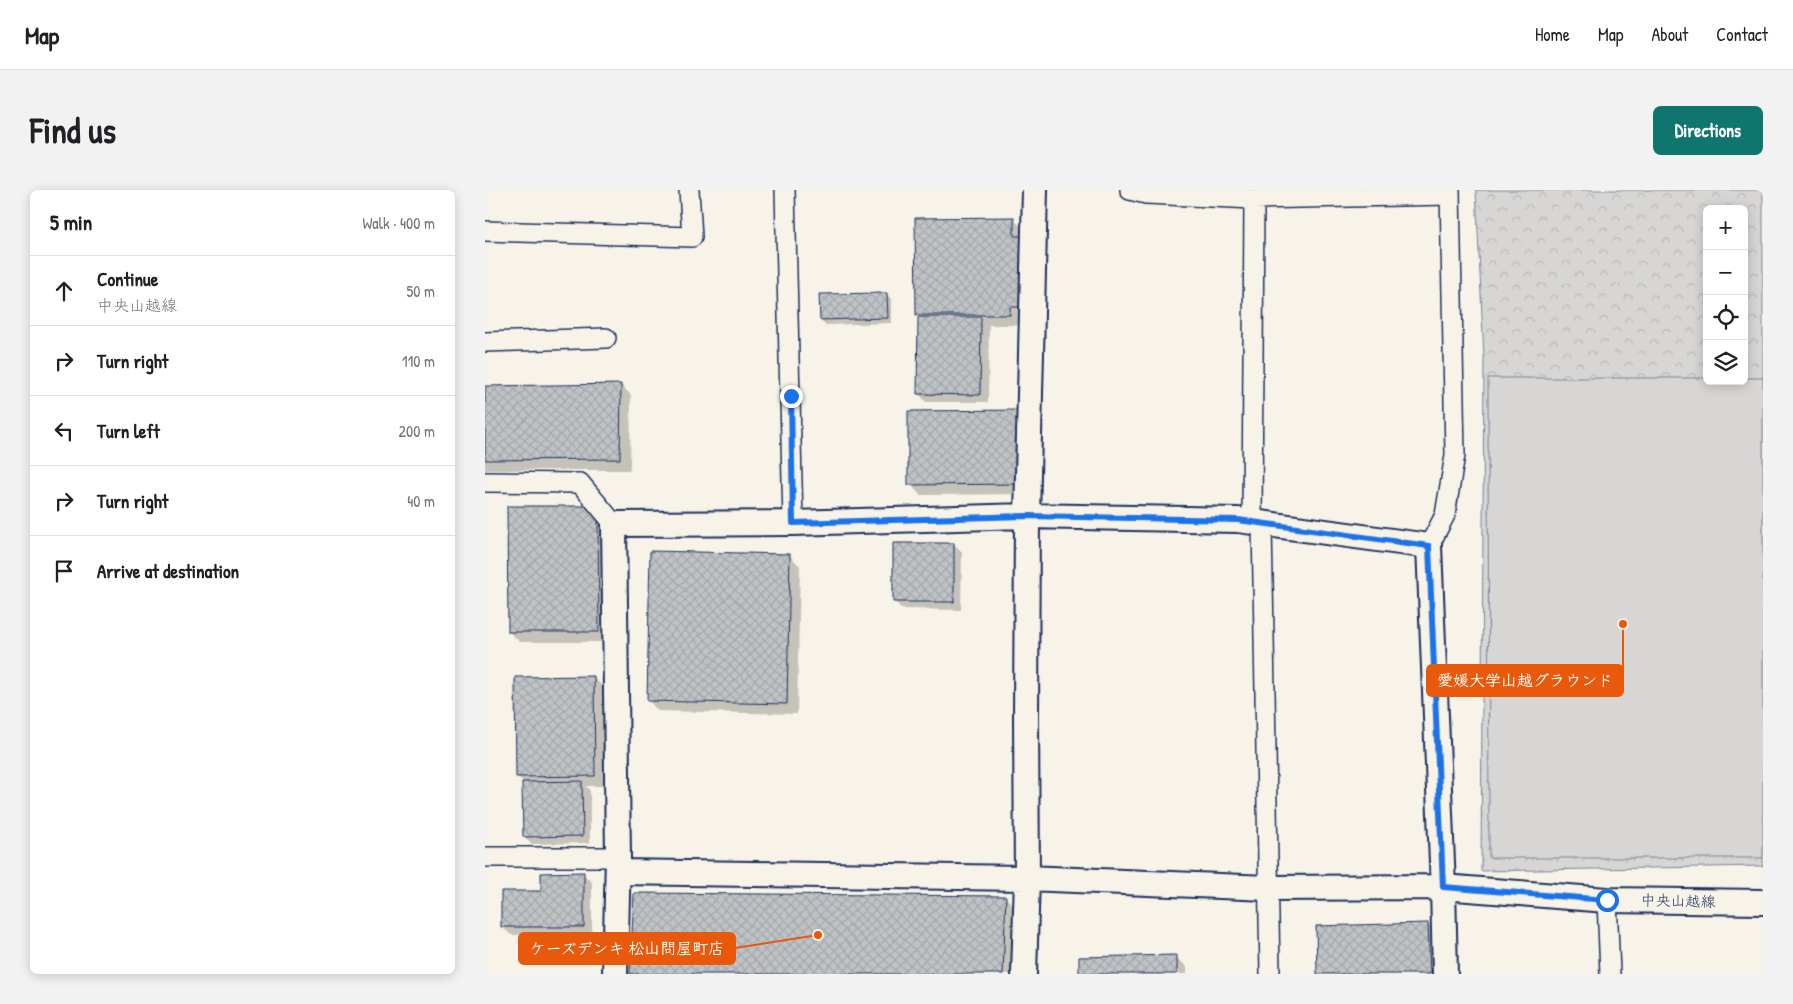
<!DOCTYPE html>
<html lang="en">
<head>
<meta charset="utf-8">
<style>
	:root { --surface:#fff; --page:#f2f2f2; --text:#202124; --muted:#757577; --line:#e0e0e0; --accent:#0f766e }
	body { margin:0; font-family:"Patrick Hand","Klee One",sans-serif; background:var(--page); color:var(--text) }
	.controls { position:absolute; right:15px; top:15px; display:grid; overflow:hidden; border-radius:8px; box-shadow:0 2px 12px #0003 }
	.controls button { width:45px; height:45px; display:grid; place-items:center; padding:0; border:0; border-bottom:1px solid var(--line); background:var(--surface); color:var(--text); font:25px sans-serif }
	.stop { position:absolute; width:15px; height:15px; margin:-11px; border:4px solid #1a73e8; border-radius:50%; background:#fff }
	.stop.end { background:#1a73e8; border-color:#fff; box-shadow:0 1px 5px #0008 }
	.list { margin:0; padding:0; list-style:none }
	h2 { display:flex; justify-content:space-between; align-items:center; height:65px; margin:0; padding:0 20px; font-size:21px }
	h2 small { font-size:16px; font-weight:400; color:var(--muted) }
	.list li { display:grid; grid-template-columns:32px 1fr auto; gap:15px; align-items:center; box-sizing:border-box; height:70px; padding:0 20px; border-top:1px solid var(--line) }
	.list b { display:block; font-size:19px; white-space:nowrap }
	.list p { margin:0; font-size:16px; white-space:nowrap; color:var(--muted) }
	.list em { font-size:16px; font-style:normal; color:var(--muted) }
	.icon { flex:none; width:28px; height:28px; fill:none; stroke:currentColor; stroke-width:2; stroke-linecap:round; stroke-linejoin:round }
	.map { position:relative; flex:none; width:1278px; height:784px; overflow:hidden; border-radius:8px }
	header { display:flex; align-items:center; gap:30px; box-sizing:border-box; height:70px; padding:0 25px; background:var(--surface); border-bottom:1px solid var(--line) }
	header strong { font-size:24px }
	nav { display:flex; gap:28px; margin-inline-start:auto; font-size:18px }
	.intro { display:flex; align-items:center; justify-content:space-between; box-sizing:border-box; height:120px; padding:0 30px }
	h1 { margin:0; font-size:35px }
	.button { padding:12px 22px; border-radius:8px; background:var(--accent); color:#fff; font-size:18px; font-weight:700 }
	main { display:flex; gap:30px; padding:0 30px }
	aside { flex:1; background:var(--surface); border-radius:8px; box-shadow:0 2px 12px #0003 }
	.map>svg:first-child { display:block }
	.forest { fill:url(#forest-crowns); stroke:#798299; fill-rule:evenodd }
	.pitch { fill:#d7d6d4; stroke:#798299 }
	.shadow { fill:#0003 }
	.building { fill:url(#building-cross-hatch); stroke:#1b2f5e }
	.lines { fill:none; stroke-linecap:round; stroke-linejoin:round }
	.minor-casing { stroke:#1b2f5e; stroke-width:22 }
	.tertiary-casing { stroke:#1b2f5e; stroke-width:28 }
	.minor { stroke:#f7f3e8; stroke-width:19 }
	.tertiary { stroke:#f7f3e8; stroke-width:24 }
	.route { stroke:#1a73e8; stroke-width:6 }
	.labels { text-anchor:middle; stroke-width:4; stroke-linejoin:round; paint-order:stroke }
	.street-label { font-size:15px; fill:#1b2f5e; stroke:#f7f3e8 }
	.leader { fill:none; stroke:#e8590c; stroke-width:2 }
	.callout-dot { fill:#e8590c; stroke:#f7f3e8; stroke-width:2 }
	.callout { fill:#e8590c; stroke:#e8590c; stroke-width:2 }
	.callout-label { font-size:16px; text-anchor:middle; font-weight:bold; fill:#fff }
</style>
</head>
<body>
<header>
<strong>Map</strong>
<nav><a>Home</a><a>Map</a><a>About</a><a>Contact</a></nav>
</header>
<div class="intro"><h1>Find us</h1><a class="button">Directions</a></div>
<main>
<aside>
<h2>5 min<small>Walk · 400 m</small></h2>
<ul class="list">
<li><svg class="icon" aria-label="ahead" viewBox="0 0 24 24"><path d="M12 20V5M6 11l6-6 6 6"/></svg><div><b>Continue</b><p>中央山越線</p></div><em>50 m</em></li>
<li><svg class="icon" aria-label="right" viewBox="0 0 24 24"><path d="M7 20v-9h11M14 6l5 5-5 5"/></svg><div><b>Turn right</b></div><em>110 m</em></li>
<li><svg class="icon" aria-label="left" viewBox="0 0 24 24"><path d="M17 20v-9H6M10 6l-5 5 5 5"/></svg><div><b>Turn left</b></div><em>200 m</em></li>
<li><svg class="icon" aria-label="right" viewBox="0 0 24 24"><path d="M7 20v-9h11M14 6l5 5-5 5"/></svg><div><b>Turn right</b></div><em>40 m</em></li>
<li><svg class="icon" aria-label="arrive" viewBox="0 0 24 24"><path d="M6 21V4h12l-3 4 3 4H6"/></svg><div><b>Arrive at destination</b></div></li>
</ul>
</aside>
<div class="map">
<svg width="1278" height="784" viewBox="0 0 1278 784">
	<defs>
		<pattern id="forest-crowns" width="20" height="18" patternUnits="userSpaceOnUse" patternTransform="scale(1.25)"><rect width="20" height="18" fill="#d7d6d4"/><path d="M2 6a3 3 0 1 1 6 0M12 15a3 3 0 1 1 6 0" fill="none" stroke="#b8b8b8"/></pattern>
		<pattern id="building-cross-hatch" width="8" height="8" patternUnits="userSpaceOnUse" patternTransform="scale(1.25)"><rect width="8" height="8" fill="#c0c3c5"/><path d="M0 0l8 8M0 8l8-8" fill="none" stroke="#a4a8ac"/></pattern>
	</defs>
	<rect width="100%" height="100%" fill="#f7f3e8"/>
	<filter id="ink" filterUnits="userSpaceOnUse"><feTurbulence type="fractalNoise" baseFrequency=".02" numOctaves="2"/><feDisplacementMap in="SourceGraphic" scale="10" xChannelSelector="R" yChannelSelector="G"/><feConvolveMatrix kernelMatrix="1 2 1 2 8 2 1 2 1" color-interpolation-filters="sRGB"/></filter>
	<g filter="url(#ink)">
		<path class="forest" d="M991,0H1278V676L996,681L999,167ZM1222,19H1259V191H1222Z"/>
		<path class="pitch" d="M1003,188H1222V191H1259V188H1278V668H1004Z"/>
		<path class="shadow" d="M528,29L539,39L551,127H535V135H504L503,212H441L433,203L434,126L432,125Z
			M401,104L407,109V133L341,135L336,130Z
			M136,195L146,205L145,280H0V197Z
			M424,222L547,304L435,305L425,294Z
			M23,318L123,327L124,452H35L24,442Z
			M469,354L477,362L476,420L417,419L409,411Z
			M304,365L315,376L312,524L173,521L163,510Z
			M108,487L119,498L120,596H101L105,601V653L47,654L39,646L38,592L32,586Z
			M98,684L107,692V745H26L17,737L57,702Z
			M520,707L531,718L529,784H147Z
			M943,734L954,745L955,784H833Z
			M691,767L702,777V784H595Z"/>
		<path class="building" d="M529,27V46H541V117H525V125H431L430,28Z
			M402,103L403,128L335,130L334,104Z
			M433,127H496L495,205L432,204Z
			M136,194L135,269L0,270V196Z
			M537,220V294L423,295V221Z
			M22,316H113L114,442H23Z
			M408,353H469V412H408Z
			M165,361L305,364L302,514L162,511Z
			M109,486L110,586L31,587L30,487Z
			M97,591L98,646L38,647L37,592Z
			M99,682V737H16V701H56V683Z
			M149,703L521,706L518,784H145Z
			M943,733L945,784H832L831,736Z
			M692,765V784H594V767Z"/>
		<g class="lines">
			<g class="minor-casing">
				<path id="minor" d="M300,0L308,333
					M645,0L661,4L769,9L965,5
					M0,41L207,47L204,0
					M0,152L121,148
					M0,292L95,293L129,334
					M767,332L769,9
					M777,334L785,784
					M944,356L960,325L970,265L965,0
					M0,667H133
					M1122,710L1125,784"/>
			</g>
			<g class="tertiary-casing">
				<path id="tertiary" d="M133,682L542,688L783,698L958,697L1122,710L1278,712
					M130,784L133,667L129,334L308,333L542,326L753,330L944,356L958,697L960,784
					M539,784L542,688L541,529L542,326L550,0"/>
			</g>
			<use href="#minor" class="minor"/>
			<use href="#tertiary" class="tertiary"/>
		</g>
	</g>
	<g class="lines" filter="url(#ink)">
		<path class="route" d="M306,206L308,333L542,326L753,330L944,356L958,697L1122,710"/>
	</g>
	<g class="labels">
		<g class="street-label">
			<text transform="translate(1193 711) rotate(1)" y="5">中央山越線</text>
		</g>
	</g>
	<path class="leader" d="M1138 434L1138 491M333 745L250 758"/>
	<g class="callout-dot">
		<circle cx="1138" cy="434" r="5"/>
		<circle cx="333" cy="745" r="5"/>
	</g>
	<g class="callout">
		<rect x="942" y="475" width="196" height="31" rx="5"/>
		<rect x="34" y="743" width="216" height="31" rx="5"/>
	</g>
	<g class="callout-label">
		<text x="1040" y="496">愛媛大学山越グラウンド</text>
		<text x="142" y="764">ケーズデンキ 松山問屋町店</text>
	</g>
</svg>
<div class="controls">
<button>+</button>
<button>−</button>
<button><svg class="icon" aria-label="locate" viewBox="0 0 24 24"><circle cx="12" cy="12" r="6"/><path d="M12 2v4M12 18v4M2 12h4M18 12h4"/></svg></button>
<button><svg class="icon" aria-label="layers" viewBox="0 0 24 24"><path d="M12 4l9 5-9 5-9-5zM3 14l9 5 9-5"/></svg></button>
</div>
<div class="stop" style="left:1122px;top:710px"></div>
<div class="stop end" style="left:306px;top:206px"></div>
</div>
</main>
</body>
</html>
